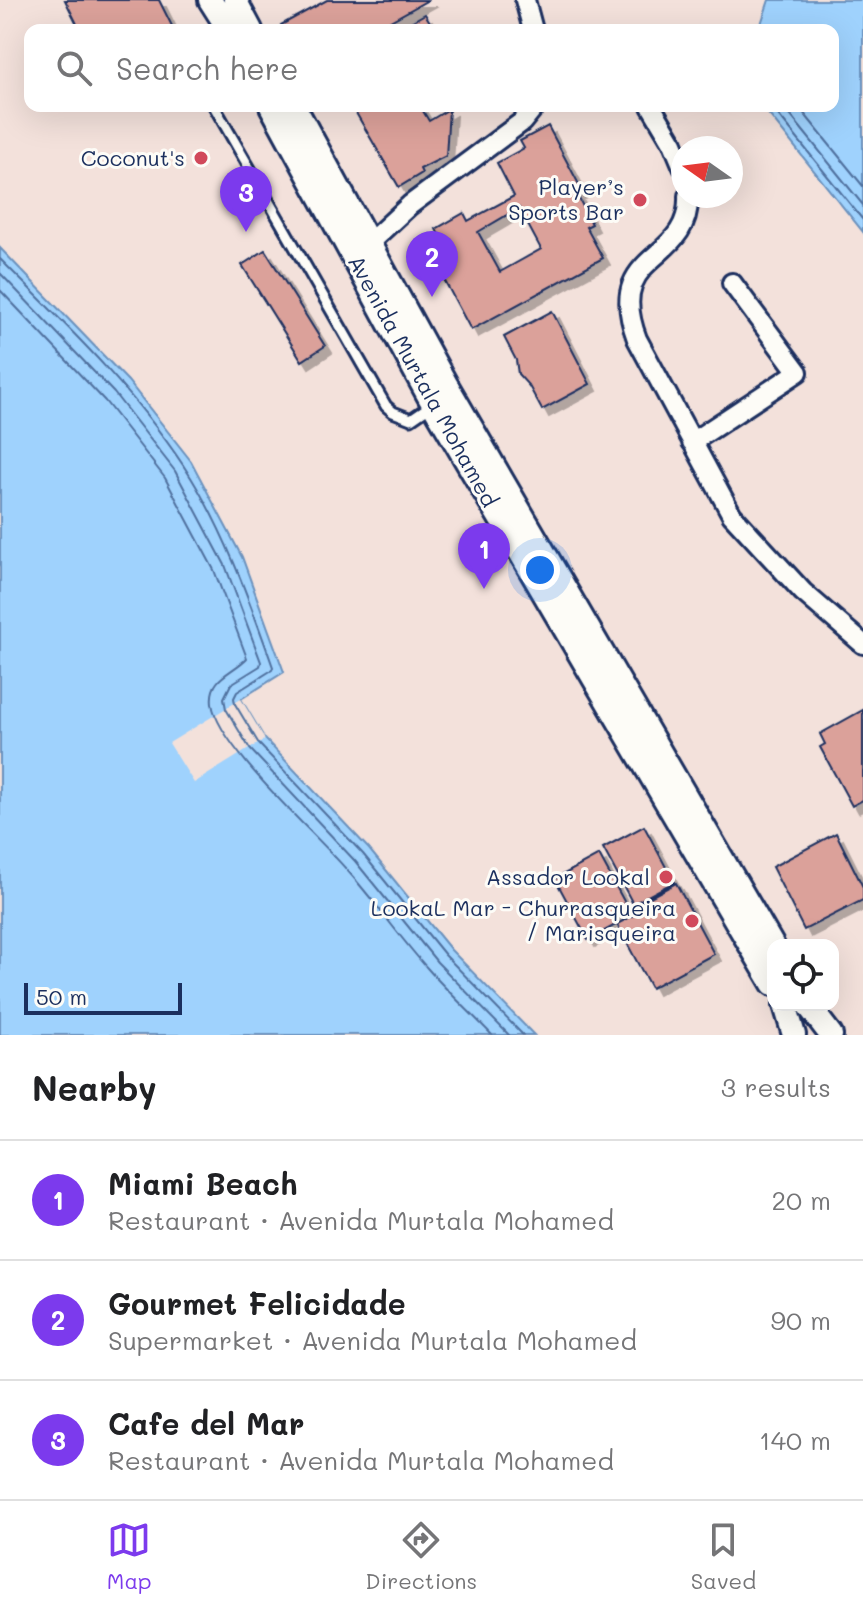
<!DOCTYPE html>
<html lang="en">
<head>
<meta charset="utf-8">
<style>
	:root { --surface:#fff; --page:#f6f6f6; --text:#202124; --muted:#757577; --line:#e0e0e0; --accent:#7c3aed }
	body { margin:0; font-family:Mali,sans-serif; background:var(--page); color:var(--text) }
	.controls { position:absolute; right:24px; bottom:24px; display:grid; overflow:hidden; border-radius:16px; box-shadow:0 8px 32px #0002 }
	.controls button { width:72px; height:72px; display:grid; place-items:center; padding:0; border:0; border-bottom:2px solid var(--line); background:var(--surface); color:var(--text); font:40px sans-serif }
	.compass { position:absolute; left:671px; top:136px; width:72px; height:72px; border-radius:50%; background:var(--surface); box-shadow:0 8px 32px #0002; rotate:284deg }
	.scale { position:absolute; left:24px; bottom:20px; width:158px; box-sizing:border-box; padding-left:8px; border:4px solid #1b2f5e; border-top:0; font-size:22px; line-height:28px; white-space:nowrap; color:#1b2f5e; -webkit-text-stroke:6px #fdfcf7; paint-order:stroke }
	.you { position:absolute; left:540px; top:570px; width:28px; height:28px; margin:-20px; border:6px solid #fff; border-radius:50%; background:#1a73e8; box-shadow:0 0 0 12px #1a73e833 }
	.badge { display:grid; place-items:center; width:52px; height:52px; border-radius:50%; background:var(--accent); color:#fff; font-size:26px; font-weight:700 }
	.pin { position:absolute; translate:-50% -66px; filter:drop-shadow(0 2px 4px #0008) }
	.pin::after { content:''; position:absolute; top:42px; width:28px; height:24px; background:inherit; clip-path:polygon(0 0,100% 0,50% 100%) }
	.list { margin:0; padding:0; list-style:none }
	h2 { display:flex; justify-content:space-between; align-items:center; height:104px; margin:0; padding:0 32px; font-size:34px }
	h2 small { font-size:26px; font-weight:400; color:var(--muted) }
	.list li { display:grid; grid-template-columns:52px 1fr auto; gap:24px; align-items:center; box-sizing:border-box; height:120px; padding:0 32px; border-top:2px solid var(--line) }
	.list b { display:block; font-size:30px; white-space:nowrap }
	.list p { margin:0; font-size:26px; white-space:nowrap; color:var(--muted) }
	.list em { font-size:26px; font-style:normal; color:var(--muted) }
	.icon { flex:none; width:44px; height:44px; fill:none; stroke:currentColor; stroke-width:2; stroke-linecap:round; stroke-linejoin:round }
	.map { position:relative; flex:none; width:863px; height:1035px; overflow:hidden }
	.search { position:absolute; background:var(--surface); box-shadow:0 8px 32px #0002; left:24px; right:24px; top:24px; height:88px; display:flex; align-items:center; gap:20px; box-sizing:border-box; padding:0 28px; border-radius:16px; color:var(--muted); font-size:30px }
	.sheet { height:464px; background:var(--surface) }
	nav { display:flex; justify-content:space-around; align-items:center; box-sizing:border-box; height:112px; border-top:2px solid var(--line); background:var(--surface); font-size:22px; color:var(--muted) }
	nav a { display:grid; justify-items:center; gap:4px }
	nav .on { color:var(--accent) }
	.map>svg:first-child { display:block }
	.water { fill:#9fd2fd; stroke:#6a91bd; stroke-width:2 }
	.pier { fill:#f3e1db }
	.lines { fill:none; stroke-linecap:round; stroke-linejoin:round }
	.shore { stroke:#50709e; stroke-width:2 }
	.building { fill:#dba19a; stroke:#1b2f5e; stroke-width:2; fill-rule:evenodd; filter:url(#shadow) }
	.service-casing { stroke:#1b2f5e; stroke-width:15 }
	.minor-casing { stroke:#1b2f5e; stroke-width:24 }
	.tertiary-casing { stroke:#1b2f5e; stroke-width:28 }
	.service { stroke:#fdfcf7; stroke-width:9 }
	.minor { stroke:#fdfcf7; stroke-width:18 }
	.tertiary { stroke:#fdfcf7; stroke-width:22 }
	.poi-dot { fill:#d1495b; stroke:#fdfcf7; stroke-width:3 }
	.labels { text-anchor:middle; stroke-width:6; stroke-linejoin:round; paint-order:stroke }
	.poi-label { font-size:22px; fill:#1b2f5e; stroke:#fdfcf7; text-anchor:end }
	.street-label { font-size:22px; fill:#1b2f5e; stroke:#fdfcf7 }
</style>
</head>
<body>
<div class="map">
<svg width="863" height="1035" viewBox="0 0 863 1035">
	<defs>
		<filter id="shadow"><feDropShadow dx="7" dy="7" stdDeviation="0" flood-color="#0004"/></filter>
	</defs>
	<rect width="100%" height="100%" fill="#f3e1db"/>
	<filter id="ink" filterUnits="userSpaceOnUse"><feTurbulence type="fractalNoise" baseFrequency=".0125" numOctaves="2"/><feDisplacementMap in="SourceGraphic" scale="16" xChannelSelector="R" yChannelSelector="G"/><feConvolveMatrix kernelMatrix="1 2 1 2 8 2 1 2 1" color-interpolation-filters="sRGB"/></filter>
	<g filter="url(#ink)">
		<path class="water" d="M769,0H863V232L762,106H833V30H759Z
			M0,248L128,381L191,461L242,557L284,672L241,699L265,739L369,849L451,950L534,1035H0Z"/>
		<path class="pier" d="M241,699L265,739L194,783L169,743Z"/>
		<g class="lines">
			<path class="shore" d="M771,106L863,220
				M783,106L863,205
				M798,106L863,186
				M0,259C64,323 133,389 183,465C223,525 249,599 273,667L272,670L237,692L234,698L235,704L259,744L363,854L445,955L523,1035
				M0,273L114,393L175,471L225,565L261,662L260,666L231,684L224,698L226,709L250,749L355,861L437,962L509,1035
				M0,290L105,401L165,478L214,570L247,658C233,673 209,677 212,703C217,746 316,834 346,869C375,901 399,937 428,969C448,992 471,1013 492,1035"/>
		</g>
		<path class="building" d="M65,0H159L174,30H80Z
			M327,0H428L374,30H284L281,25Z
			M425,14L435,30H414L409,23Z
			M352,106H420L429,121L449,109L446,156L420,169L422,173L399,187Z
			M548,126L582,190L576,193L592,224L586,227L603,258L471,330L425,244L440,237L436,229L464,213L468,221L514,196L497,163L524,148L520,141ZM519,208L541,249L500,272L478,232Z
			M265,250L325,346L302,361L242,265Z
			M552,311L590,384L542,410L529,386L518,374L516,360L504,337Z
			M863,710V800L852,806L820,747L825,744L820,734Z
			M644,826L674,882L633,904L603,848Z
			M836,833L863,887V900L804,930L772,867Z
			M599,855L632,916L588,940L555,879Z
			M676,883L714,954L651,988L613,917Z"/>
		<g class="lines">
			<g class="service-casing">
				<path id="service" d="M214,106L386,406L393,412L411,419L433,404"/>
			</g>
			<g class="minor-casing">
				<path id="minor" d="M525,0L533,30
					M651,106L673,143L683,167
					M688,196C691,265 603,249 637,339L732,515L803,592L863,644
					M370,242L410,205L522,122L535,106
					M692,442L798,372L732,283"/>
			</g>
			<g class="tertiary-casing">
				<path id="tertiary" d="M210,0L229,30
					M235,0L251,30
					M271,106L433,404L773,984
					M294,106L446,384L773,946
					M785,1005L794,1035
					M808,1005L831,1035"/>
			</g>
			<use href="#service" class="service"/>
			<use href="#minor" class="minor"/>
			<use href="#tertiary" class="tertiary"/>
		</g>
	</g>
	<g class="poi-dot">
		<circle cx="201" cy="158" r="8"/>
		<circle cx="640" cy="200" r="8"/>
		<circle cx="666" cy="877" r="8"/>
		<circle cx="692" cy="921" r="8"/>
	</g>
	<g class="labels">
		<g class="poi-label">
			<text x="185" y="166">Coconut's</text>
			<text x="624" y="195">Player’s<tspan x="624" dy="25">Sports Bar</tspan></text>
			<text x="650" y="885">Assador Lookal</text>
			<text x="676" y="916">LookaL Mar - Churrasqueira<tspan x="676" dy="25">/ Marisqueira</tspan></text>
		</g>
		<g class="street-label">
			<text transform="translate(423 381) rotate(61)" y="8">Avenida Murtala Mohamed</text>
		</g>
	</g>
</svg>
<div class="controls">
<button><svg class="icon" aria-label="locate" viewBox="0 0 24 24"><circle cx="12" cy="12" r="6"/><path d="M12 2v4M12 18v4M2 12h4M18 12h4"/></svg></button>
</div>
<svg class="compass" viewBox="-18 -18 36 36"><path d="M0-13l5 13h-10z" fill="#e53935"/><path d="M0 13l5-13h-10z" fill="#757577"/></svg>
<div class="scale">50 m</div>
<div class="you"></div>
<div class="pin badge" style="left:484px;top:589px">1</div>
<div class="pin badge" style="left:432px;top:297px">2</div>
<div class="pin badge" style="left:246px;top:232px">3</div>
<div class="search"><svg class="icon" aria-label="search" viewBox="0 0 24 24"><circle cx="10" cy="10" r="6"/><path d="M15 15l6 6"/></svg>Search here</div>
</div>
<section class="sheet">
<h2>Nearby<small>3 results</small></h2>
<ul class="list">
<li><span class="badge">1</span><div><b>Miami Beach</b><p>Restaurant · Avenida Murtala Mohamed</p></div><em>20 m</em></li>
<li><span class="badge">2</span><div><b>Gourmet Felicidade</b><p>Supermarket · Avenida Murtala Mohamed</p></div><em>90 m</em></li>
<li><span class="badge">3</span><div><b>Cafe del Mar</b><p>Restaurant · Avenida Murtala Mohamed</p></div><em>140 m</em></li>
</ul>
</section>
<nav>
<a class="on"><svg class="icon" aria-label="map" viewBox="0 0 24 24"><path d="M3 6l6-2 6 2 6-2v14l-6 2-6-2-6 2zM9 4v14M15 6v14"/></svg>Map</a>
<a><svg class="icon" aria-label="directions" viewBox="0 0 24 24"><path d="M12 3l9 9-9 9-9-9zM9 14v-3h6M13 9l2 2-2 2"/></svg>Directions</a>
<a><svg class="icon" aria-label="saved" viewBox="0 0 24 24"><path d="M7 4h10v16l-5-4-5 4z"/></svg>Saved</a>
</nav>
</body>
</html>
